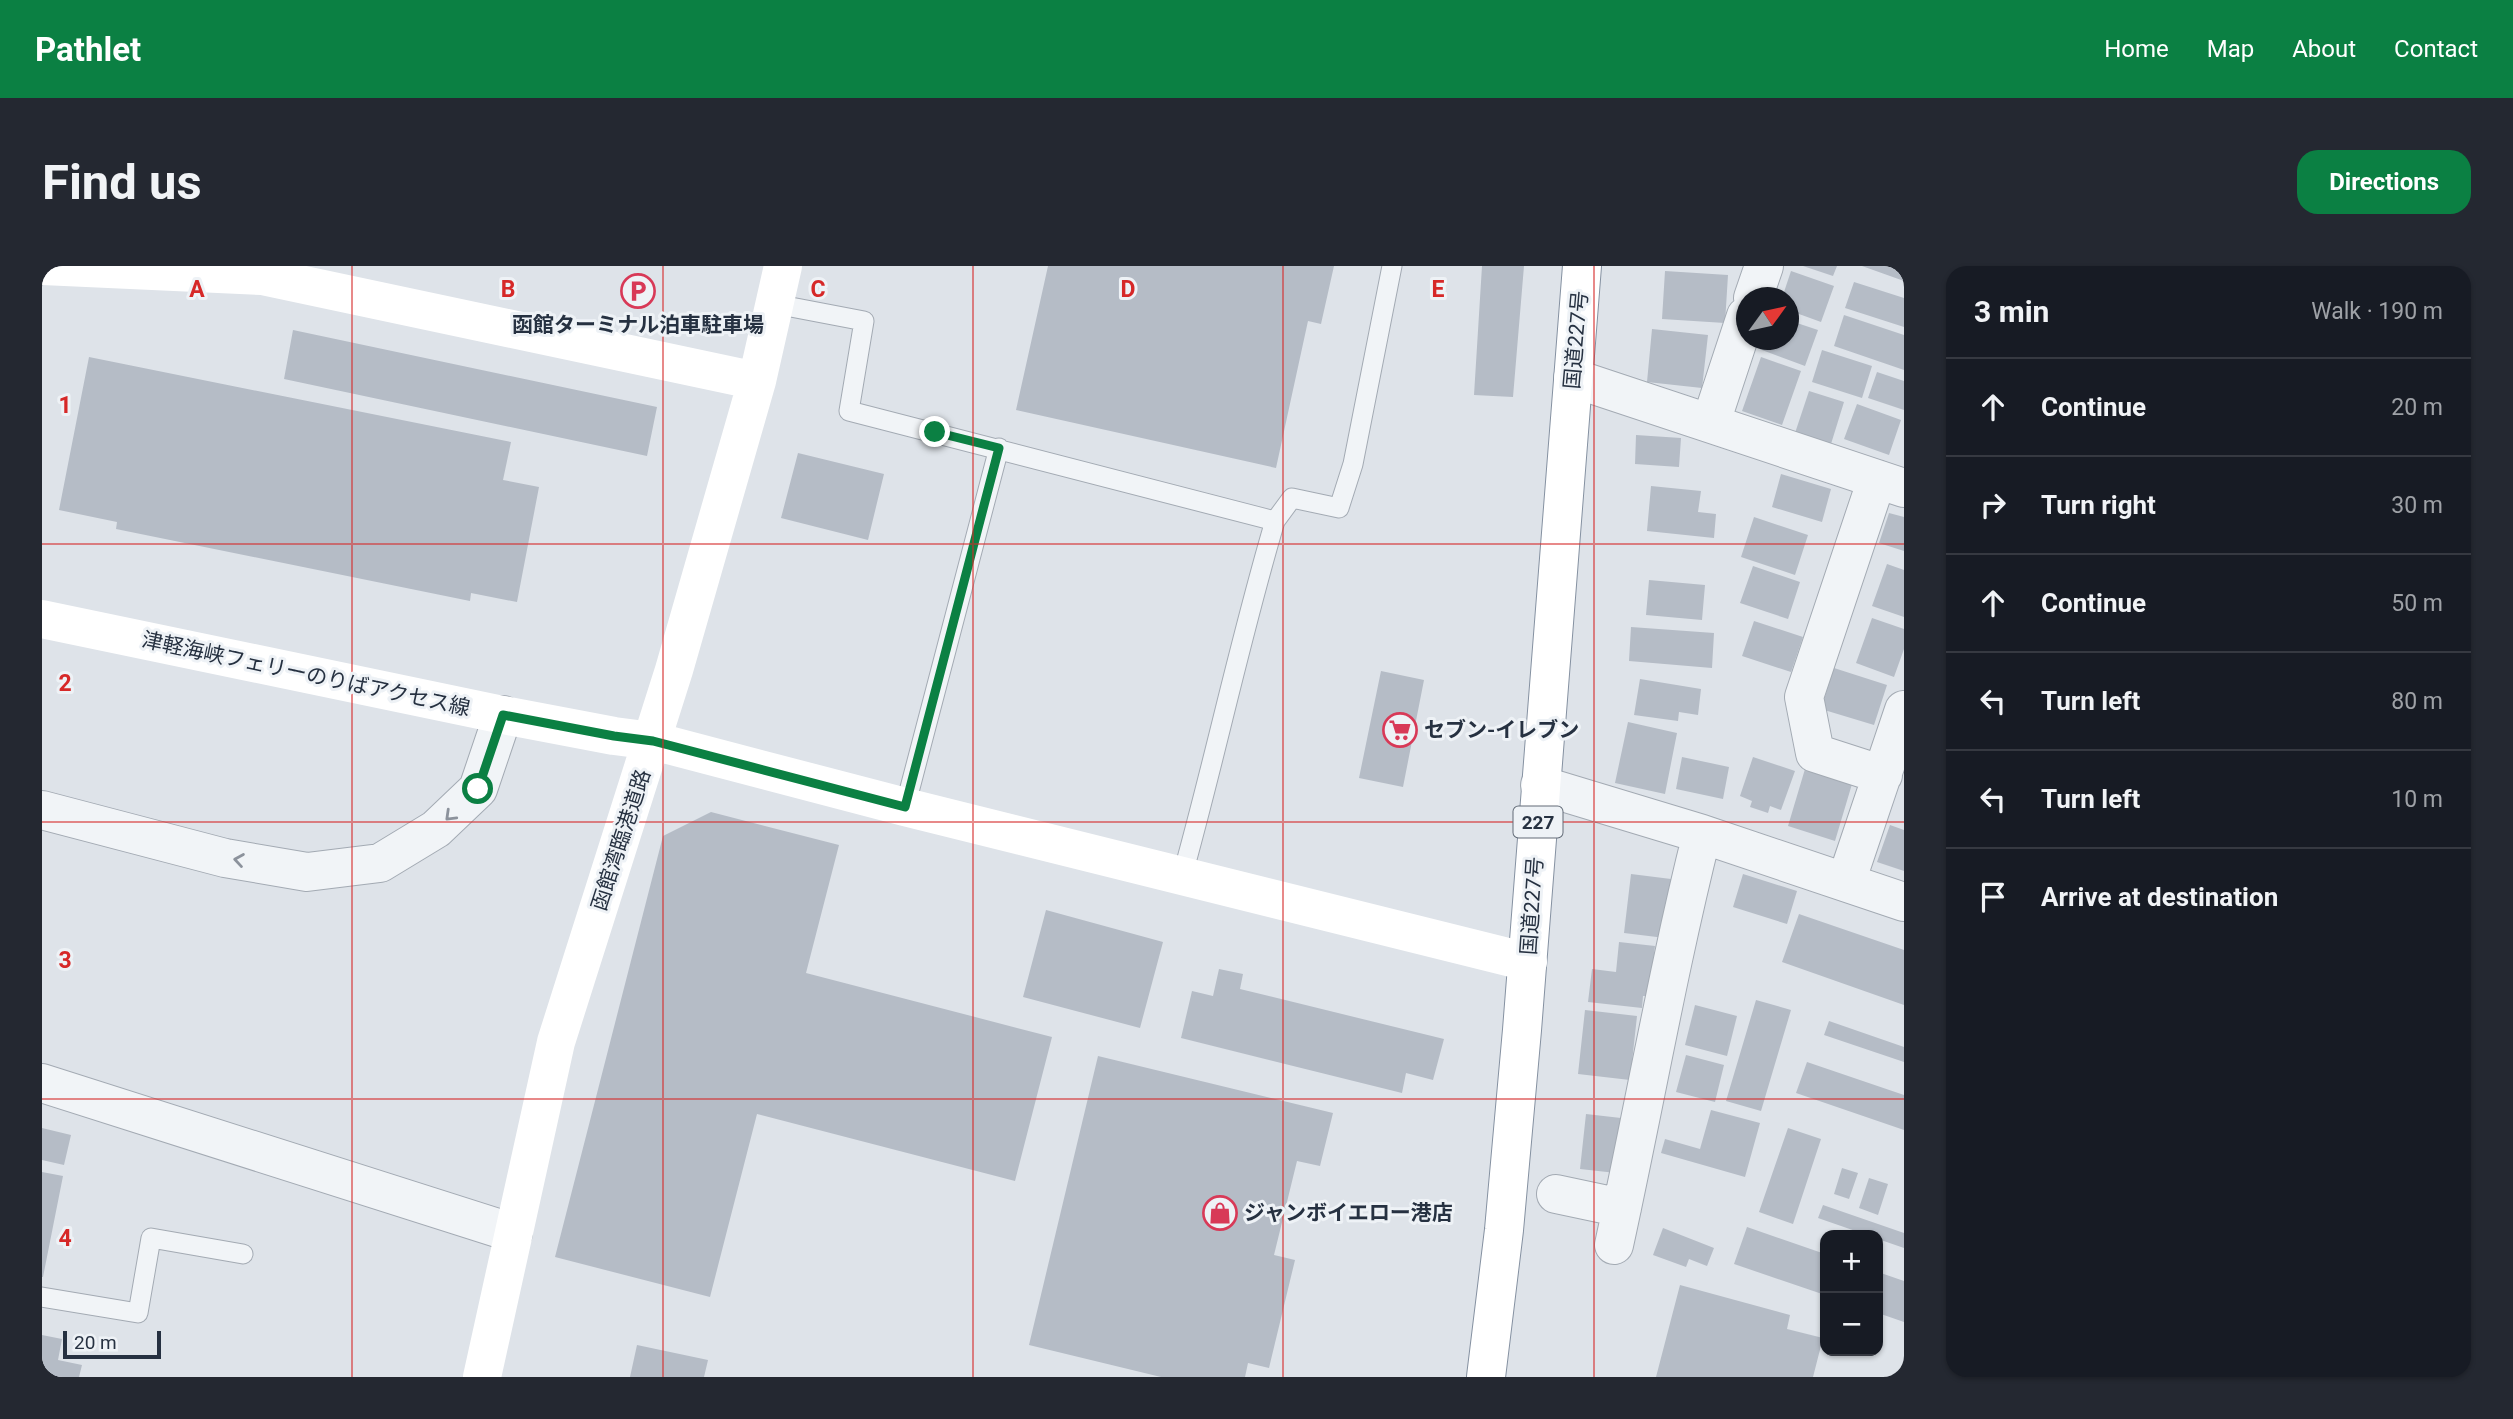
<!DOCTYPE html>
<html lang="en">
<head>
<meta charset="utf-8">
<style>
	:root { --surface:#171b24; --page:#242831; --text:#f1f3f6; --muted:#9ea1a6; --line:#363941; --accent:#0b8043 }
	body { margin:0; font-family:Roboto,"Noto Sans JP",sans-serif; background:var(--page); color:var(--text) }
	.controls { position:absolute; right:21px; bottom:21px; display:grid; overflow:hidden; border-radius:14px; box-shadow:0 2px 5px #0004 }
	.controls button { width:63px; height:63px; display:grid; place-items:center; padding:0; border:0; border-bottom:2px solid var(--line); background:var(--surface); color:var(--text); font:35px sans-serif }
	.compass { position:absolute; left:1694px; top:21px; width:63px; height:63px; border-radius:50%; background:var(--surface); box-shadow:0 2px 5px #0004; rotate:57deg }
	.scale { position:absolute; left:21px; bottom:18px; width:98px; box-sizing:border-box; padding-left:7px; border:4px solid #263141; border-top:0; font-size:19px; line-height:24px; white-space:nowrap; color:#263141; -webkit-text-stroke:5px #eef2f6; paint-order:stroke }
	.stop { position:absolute; width:21px; height:21px; margin:-16px; border:5px solid #0b8043; border-radius:50%; background:#fff }
	.stop.end { background:#0b8043; border-color:#fff; box-shadow:0 2px 7px #0008 }
	.list { margin:0; padding:0; list-style:none }
	h2 { display:flex; justify-content:space-between; align-items:center; height:91px; margin:0; padding:0 28px; font-size:30px }
	h2 small { font-size:23px; font-weight:400; color:var(--muted) }
	.list li { display:grid; grid-template-columns:46px 1fr auto; gap:21px; align-items:center; box-sizing:border-box; height:98px; padding:0 28px; border-top:2px solid var(--line) }
	.list b { display:block; font-size:26px; white-space:nowrap }
	.list em { font-size:23px; font-style:normal; color:var(--muted) }
	.icon { flex:none; width:38px; height:38px; fill:none; stroke:currentColor; stroke-width:2; stroke-linecap:round; stroke-linejoin:round }
	.map { position:relative; flex:none; width:1862px; height:1111px; overflow:hidden; border-radius:21px }
	header { display:flex; align-items:center; gap:42px; box-sizing:border-box; height:98px; padding:0 35px; background:var(--accent); color:#fff }
	header strong { font-size:33px }
	nav { display:flex; gap:38px; margin-inline-start:auto; font-size:24px }
	.intro { display:flex; align-items:center; justify-content:space-between; box-sizing:border-box; height:168px; padding:0 42px }
	h1 { margin:0; font-size:49px }
	.button { padding:18px 32px; border-radius:21px; background:var(--accent); color:#fff; font-size:24px; font-weight:700 }
	main { display:flex; gap:42px; padding:0 42px }
	aside { flex:1; background:var(--surface); border-radius:21px; box-shadow:0 2px 5px #0004 }
	.map>svg:first-child { display:block }
	.building { fill:#b5bcc6 }
	.lines { fill:none; stroke-linecap:round; stroke-linejoin:round }
	.lane-casing { stroke:#a3aab3; stroke-width:21 }
	.street-casing { stroke:#a3aab3; stroke-width:40 }
	.highway-casing { stroke:#8591a1; stroke-width:40 }
	.lane { stroke:#f1f4f7; stroke-width:19 }
	.street { stroke:#f1f4f7; stroke-width:38 }
	.secondary { stroke:#fff; stroke-width:38 }
	.highway { stroke:#fff; stroke-width:38 }
	.oneway { stroke:#8c929c }
	.route { stroke:#0b8043; stroke-width:9 }
	.grid { fill:none; stroke:#d62828; stroke-width:2; stroke-opacity:0.55 }
	.labels { text-anchor:middle; stroke-width:6; stroke-linejoin:round; paint-order:stroke }
	.shield { fill:#eef2f6; stroke:#626b77; stroke-width:2 }
	.shield-label { font-size:19px; font-weight:bold; fill:#263141 }
	.poi-label { font-size:21px; font-weight:bold; fill:#263141; stroke:#eef2f6; text-anchor:start }
	.street-label { font-size:21px; fill:#263141; stroke:#eef2f6 }
	.grid-label { font-size:23px; text-anchor:middle; font-weight:bold; fill:#d62828; stroke:#eef2f6; stroke-width:6; stroke-linejoin:round; paint-order:stroke }
</style>
</head>
<body>
<header>
<strong>Pathlet</strong>
<nav><a>Home</a><a>Map</a><a>About</a><a>Contact</a></nav>
</header>
<div class="intro"><h1>Find us</h1><a class="button">Directions</a></div>
<main>
<div class="map">
<svg width="1862" height="1111" viewBox="0 0 1862 1111">
	<rect width="100%" height="100%" fill="#dee3e9"/>
	<path class="building" d="M1006,0H1292L1279,58L1266,55L1234,202L974,144Z
		M1440,0H1482L1471,131L1432,129Z
		M1761,0H1795L1791,10Z
		M1820,0H1862V15Z
		M1623,5L1686,9L1683,57L1620,53Z
		M1749,5L1792,20L1779,56L1746,44V32H1740Z
		M1812,16L1862,32V61L1803,42Z
		M1802,49L1862,69V104L1792,80Z
		M1746,54L1776,64L1763,100L1720,84L1723,74H1746Z
		M1610,63L1666,69L1660,122L1605,116Z
		M251,64L615,141L605,190L242,113Z
		M1780,84L1830,100L1820,132L1770,116Z
		M47,91L469,176L461,214L497,221L475,336L429,327L428,335L74,263L75,256L17,244Z
		M1719,91L1759,105L1740,159L1700,145Z
		M1835,106L1862,115V144L1826,132Z
		M1767,125L1802,136L1789,178L1753,167Z
		M1815,138L1859,154L1847,189L1802,173Z
		M1594,169L1639,172L1637,201L1593,198Z
		M756,187L842,208L826,274L739,252Z
		M1739,208L1789,223L1780,256L1730,241Z
		M1609,220L1659,225L1656,246L1674,248L1672,272L1605,265Z
		M1847,247L1862,251V285L1837,277Z
		M1712,251L1766,269L1753,309L1699,291Z
		M1845,298L1862,304V351L1830,340Z
		M1711,300L1758,316L1746,353L1698,337Z
		M1607,314L1663,319L1660,354L1604,349Z
		M1830,352L1862,363V383L1852,411L1814,397Z
		M1712,355L1761,371L1749,406L1700,390Z
		M1589,361L1672,367L1670,402L1587,395Z
		M1792,402L1845,419L1832,459L1779,443Z
		M1339,405L1382,414L1361,521L1317,512Z
		M1598,413L1659,423L1656,449L1637,446L1636,455L1592,449Z
		M1586,456L1635,467L1623,528L1573,517Z
		M1640,491L1687,501L1681,533L1634,523Z
		M1711,491L1753,505L1739,544L1728,540L1726,547L1708,541L1710,535L1698,530Z
		M1763,503L1810,518L1793,575L1746,560Z
		M669,546L797,579L764,707L1010,771L973,915L715,848L668,1031L513,991L621,570Z
		M1848,559L1862,564V605L1835,596Z
		M1589,608L1629,613L1623,672L1582,667Z
		M1701,608L1755,625L1745,658L1691,641Z
		M1004,644L1121,676L1098,762L981,731Z
		M1757,648L1862,684V739L1740,696Z
		M1577,676L1613,680L1607,730H1601L1600,742L1546,736L1550,703L1574,706Z
		M1177,703L1201,708L1198,723L1402,773L1391,814L1364,807L1360,827L1139,772L1150,725L1171,730Z
		M1714,734L1749,744L1719,845L1684,835Z
		M1653,739L1695,750L1685,790L1643,779Z
		M1543,744L1595,750L1588,814L1536,808Z
		M1787,755L1862,781V796L1782,769Z
		M1644,789L1682,799L1673,836L1634,826Z
		M1056,790L1291,847L1278,900L1255,895L1232,989L1253,994L1227,1102L1206,1097L1203,1111H1119L987,1079Z
		M1765,796L1862,829V864L1754,827Z
		M1669,844L1718,857L1703,911L1619,887L1623,873L1658,883Z
		M1544,848L1579,852L1574,907L1538,903Z
		M0,862L29,869L22,899L0,894Z
		M1746,862L1779,873L1751,958L1717,946Z
		M1800,902L1816,907L1807,933L1792,928Z
		M0,906L21,910L1,1011H0Z
		M1827,912L1846,918L1836,949L1817,942Z
		M1781,939L1862,967V982L1836,973V969H1825L1776,952Z
		M1705,961L1783,988V1029L1692,998Z
		M1621,962L1672,982L1665,1000L1647,993L1644,1001L1611,989Z
		M1836,1006L1862,1015V1056L1836,1047Z
		M1638,1019L1748,1049L1745,1063L1781,1072L1771,1111H1614Z
		M0,1069L20,1073L16,1094L40,1099L37,1111H0Z
		M595,1079L666,1094L662,1111H588Z"/>
	<g class="lines">
		<g class="lane-casing">
			<path id="lane" d="M733,38L822,55L807,145L1233,255C1198,373 1173,493 1140,611
				M1233,255L1250,232L1297,242L1311,198L1350,0
				M863,541L957,182
				M0,1031L96,1047L109,972L201,988"/>
		</g>
		<g class="street-casing">
			<path id="street" d="M1711,32L1722,0
				M1531,112L1862,222
				M1669,156L1704,50
				M1835,213L1762,431L1773,487L1841,509
				M1498,519L1660,568L1862,636
				M0,544L183,592L265,606L338,597L394,563L436,523L461,449
				M1804,616L1862,444
				M0,817L471,967
				M1514,928L1580,942
				M1572,979C1602,842 1626,703 1660,568"/>
		</g>
		<g class="highway-casing">
			<path id="highway" d="M1444,1111L1462,964L1480,764L1540,0"/>
		</g>
		<use href="#lane" class="lane"/>
		<use href="#street" class="street"/>
		<path class="secondary" d="M0,0L220,10L715,115
			M0,353L461,449L572,470L611,475L863,541L1486,696
			M440,1111L514,776L632,404L715,115L741,0"/>
		<use href="#highway" class="highway"/>
	</g>
	<defs><path id="oneway-chevron" d="M-2-3.5L2.5 0L-2 3.5" fill="none" stroke-width="1.6" stroke-linecap="round" stroke-linejoin="round" transform="scale(1.75)"/></defs>
	<g class="oneway">
		<use href="#oneway-chevron" transform="translate(408 550) rotate(136)"/>
		<use href="#oneway-chevron" transform="translate(197 594) rotate(-171)"/>
	</g>
	<g class="lines">
		<path class="route" d="M436,523L461,449L572,470L611,475L863,541L957,182L893,166"/>
	</g>
	<path class="grid" d="M310,0V1111M621,0V1111M931,0V1111M1241,0V1111M1552,0V1111M0,278H1862M0,556H1862M0,833H1862"/>
	<defs>
		<g id="parking-ring" transform="scale(1.75)"><circle r="9.5" fill="#eef2f6" stroke="#d83957" stroke-width="1.5"/><path d="M-3.5-5.5H1a3.5 3.5 0 0 1 0 7H-1V5.5H-3.5ZM-1-3.4V-.6H.8a1.4 1.4 0 0 0 0-2.8Z" fill="#d83957"/></g>
		<g id="supermarket-ring" transform="scale(1.75)"><circle r="9.5" fill="#eef2f6" stroke="#d83957" stroke-width="1.5"/><path d="M-6-5.5h2.5l.6 2H6L4.5 2H-2.5L-4.4-4H-6ZM-1.5 3.2a1.3 1.3 0 1 0 .1 0ZM3 3.2a1.3 1.3 0 1 0 .1 0Z" fill="#d83957"/></g>
		<g id="shop-ring" transform="scale(1.75)"><circle r="9.5" fill="#eef2f6" stroke="#d83957" stroke-width="1.5"/><path d="M-5-2.5h2.3a2.7 3.5 0 0 1 5.4 0H5L5.5 6h-11ZM-1.5-2.5h3a1.5 2.3 0 0 0-3 0Z" fill="#d83957"/></g>
	</defs>
	<g fill-rule="evenodd">
		<use href="#parking-ring" x="596" y="25"/>
		<use href="#supermarket-ring" x="1358" y="464"/>
		<use href="#shop-ring" x="1178" y="947"/>
	</g>
	<g class="labels">
		<rect class="shield" x="1471.5" y="540.5" width="49" height="31" rx="5"/>
		<g class="shield-label">
			<text x="1496" y="563">227</text>
		</g>
		<g class="poi-label">
			<text x="596" y="66" text-anchor="middle">函館ターミナル泊車駐車場</text>
			<text x="1382" y="471">セブン-イレブン</text>
			<text x="1202" y="954">ジャンボイエロー港店</text>
		</g>
		<g class="street-label">
			<text transform="translate(1534 74) rotate(-85)" y="7">国道227号</text>
			<text transform="translate(264 408) rotate(12)" y="7">津軽海峡フェリーのりばアクセス線</text>
			<text transform="translate(579 574) rotate(-72)" y="7">函館湾臨港道路</text>
			<text transform="translate(1490 640) rotate(-86)" y="7">国道227号</text>
		</g>
	</g>
	<g class="grid-label">
		<text x="155" y="31">A</text>
		<text x="466" y="31">B</text>
		<text x="776" y="31">C</text>
		<text x="1086" y="31">D</text>
		<text x="1396" y="31">E</text>
		<text x="23" y="147">1</text>
		<text x="23" y="425">2</text>
		<text x="23" y="702">3</text>
		<text x="23" y="980">4</text>
	</g>
</svg>
<div class="controls">
<button>+</button>
<button>−</button>
</div>
<svg class="compass" viewBox="-18 -18 36 36"><path d="M0-13l5 13h-10z" fill="#e53935"/><path d="M0 13l5-13h-10z" fill="#9ea1a6"/></svg>
<div class="scale">20 m</div>
<div class="stop" style="left:436px;top:523px"></div>
<div class="stop end" style="left:893px;top:166px"></div>
</div>
<aside>
<h2>3 min<small>Walk · 190 m</small></h2>
<ul class="list">
<li><svg class="icon" aria-label="ahead" viewBox="0 0 24 24"><path d="M12 20V5M6 11l6-6 6 6"/></svg><div><b>Continue</b></div><em>20 m</em></li>
<li><svg class="icon" aria-label="right" viewBox="0 0 24 24"><path d="M7 20v-9h11M14 6l5 5-5 5"/></svg><div><b>Turn right</b></div><em>30 m</em></li>
<li><svg class="icon" aria-label="ahead" viewBox="0 0 24 24"><path d="M12 20V5M6 11l6-6 6 6"/></svg><div><b>Continue</b></div><em>50 m</em></li>
<li><svg class="icon" aria-label="left" viewBox="0 0 24 24"><path d="M17 20v-9H6M10 6l-5 5 5 5"/></svg><div><b>Turn left</b></div><em>80 m</em></li>
<li><svg class="icon" aria-label="left" viewBox="0 0 24 24"><path d="M17 20v-9H6M10 6l-5 5 5 5"/></svg><div><b>Turn left</b></div><em>10 m</em></li>
<li><svg class="icon" aria-label="arrive" viewBox="0 0 24 24"><path d="M6 21V4h12l-3 4 3 4H6"/></svg><div><b>Arrive at destination</b></div></li>
</ul>
</aside>
</main>
</body>
</html>
